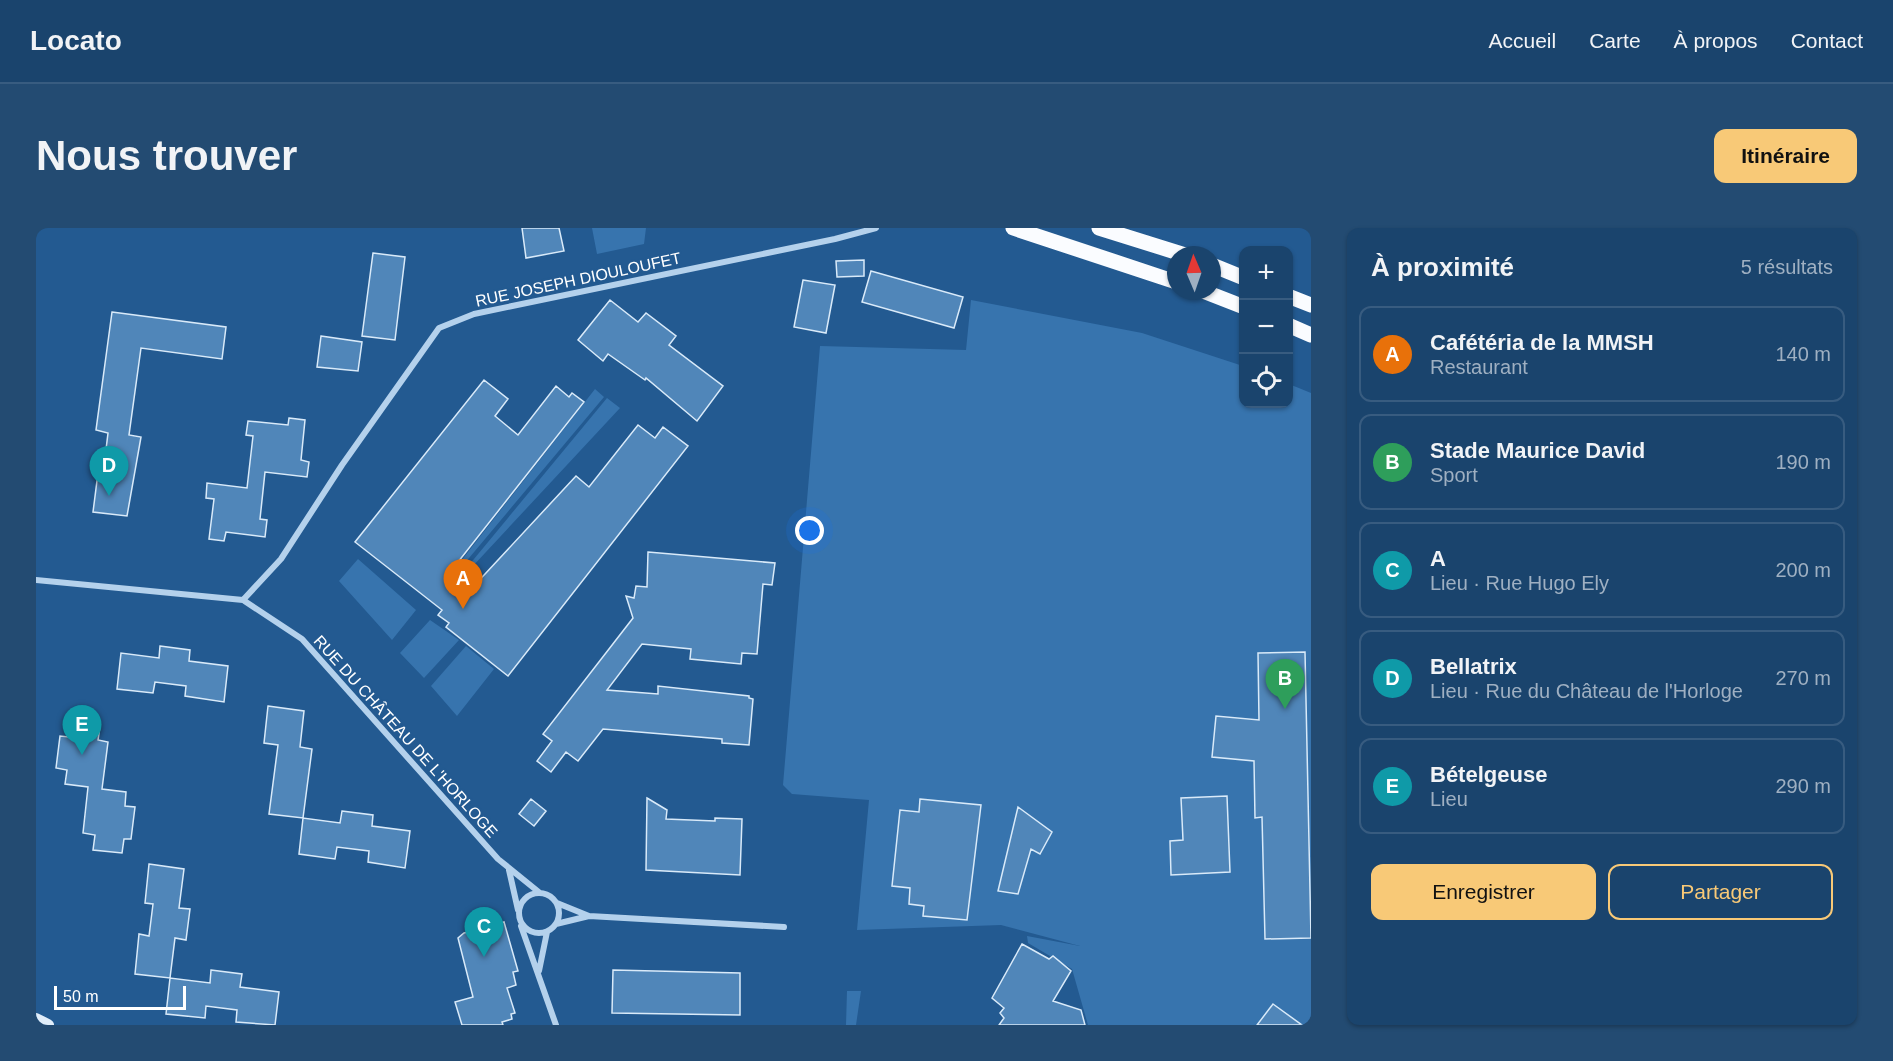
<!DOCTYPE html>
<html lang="fr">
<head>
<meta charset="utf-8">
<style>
	:root { --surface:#1a446d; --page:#234b72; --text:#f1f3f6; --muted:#9fb0c2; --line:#385c80; --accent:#f8c977 }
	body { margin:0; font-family:Arial,sans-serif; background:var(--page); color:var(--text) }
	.controls { position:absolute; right:18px; top:18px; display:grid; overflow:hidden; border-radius:12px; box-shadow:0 2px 4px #0004 }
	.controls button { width:54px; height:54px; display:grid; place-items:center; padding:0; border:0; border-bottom:2px solid var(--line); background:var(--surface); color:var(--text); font:30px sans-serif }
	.compass { position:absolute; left:1131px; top:18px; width:54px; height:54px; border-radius:50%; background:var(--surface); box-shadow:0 2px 4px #0004; rotate:358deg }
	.scale { position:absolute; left:18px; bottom:15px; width:132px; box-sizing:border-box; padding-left:6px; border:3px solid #fff; border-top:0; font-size:16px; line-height:21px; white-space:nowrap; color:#fff; -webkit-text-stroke:4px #235a91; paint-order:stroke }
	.you { position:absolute; left:774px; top:303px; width:21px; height:21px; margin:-15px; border:4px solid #fff; border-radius:50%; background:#1a73e8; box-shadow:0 0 0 9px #1a73e833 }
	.badge { display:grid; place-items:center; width:39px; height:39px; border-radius:50%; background:var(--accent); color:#fff; font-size:20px; font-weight:700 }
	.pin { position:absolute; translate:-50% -50px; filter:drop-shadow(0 2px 3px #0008) }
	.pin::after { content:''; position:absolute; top:32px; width:21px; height:18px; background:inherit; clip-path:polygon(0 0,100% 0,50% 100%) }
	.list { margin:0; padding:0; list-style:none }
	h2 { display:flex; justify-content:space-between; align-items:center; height:78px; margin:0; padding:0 24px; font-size:26px }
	h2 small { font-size:20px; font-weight:400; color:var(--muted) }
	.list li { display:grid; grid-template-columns:39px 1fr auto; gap:18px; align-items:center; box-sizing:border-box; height:96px; margin:0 12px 12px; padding:0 12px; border:2px solid var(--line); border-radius:12px }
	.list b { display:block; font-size:22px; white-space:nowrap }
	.list p { margin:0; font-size:20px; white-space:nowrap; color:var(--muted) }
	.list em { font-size:20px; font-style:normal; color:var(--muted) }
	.actions { display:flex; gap:12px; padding:18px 24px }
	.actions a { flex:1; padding:14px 0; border:2px solid var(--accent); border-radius:12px; text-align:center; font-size:21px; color:var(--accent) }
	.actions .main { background:var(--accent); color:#111 }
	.icon { flex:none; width:33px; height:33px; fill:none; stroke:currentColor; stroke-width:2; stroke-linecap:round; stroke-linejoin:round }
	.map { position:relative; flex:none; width:1275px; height:797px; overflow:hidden; border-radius:12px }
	header { display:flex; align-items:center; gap:36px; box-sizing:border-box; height:84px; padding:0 30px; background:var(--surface); border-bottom:2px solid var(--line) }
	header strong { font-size:28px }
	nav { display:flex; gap:33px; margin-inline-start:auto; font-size:21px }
	.intro { display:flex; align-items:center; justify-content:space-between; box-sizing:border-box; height:144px; padding:0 36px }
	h1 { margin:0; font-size:42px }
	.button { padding:15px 27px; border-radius:12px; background:var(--accent); color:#111; font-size:21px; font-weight:700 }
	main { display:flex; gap:36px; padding:0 36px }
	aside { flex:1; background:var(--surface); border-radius:12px; box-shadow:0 2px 4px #0004 }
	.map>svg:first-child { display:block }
	.green { fill:#3774ae }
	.building { fill:#5086b9; stroke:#d9eaf9; stroke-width:1.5 }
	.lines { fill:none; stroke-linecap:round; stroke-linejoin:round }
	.street { stroke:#b4d1ec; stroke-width:6 }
	.secondary { stroke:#e0edfa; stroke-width:12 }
	.primary { stroke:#fafcff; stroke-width:15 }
	.labels { text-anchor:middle; stroke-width:4.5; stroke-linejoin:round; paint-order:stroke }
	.street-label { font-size:16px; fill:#fff; stroke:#235a91 }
</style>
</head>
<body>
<header>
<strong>Locato</strong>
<nav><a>Accueil</a><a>Carte</a><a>À propos</a><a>Contact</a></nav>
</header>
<div class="intro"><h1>Nous trouver</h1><a class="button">Itinéraire</a></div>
<main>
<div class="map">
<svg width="1275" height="797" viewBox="0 0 1275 797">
	<rect width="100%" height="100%" fill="#235a91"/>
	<path class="green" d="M556,0H610L608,16L561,26Z
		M935,72L1106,105L1207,138L1208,176H1252L1253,156L1275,165V797H1052L1036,741L992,715L991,708L1044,718L965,697L821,702L833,572L756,566L747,557L784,118L930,122Z
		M559,161L568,169L428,336L425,333Z
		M571,170L584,180L436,339L433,337Z
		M322,331L380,382L356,412L303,353Z
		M394,392L423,412L388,450L364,425Z
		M430,418L458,441L421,488L395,458Z
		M811,763H825L820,797H810Z"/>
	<path class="building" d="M486,0H523L528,23L490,30Z
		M337,25L369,29L359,112L326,108Z
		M828,32V48L801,49L800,33Z
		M835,43L927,69L918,100L826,74Z
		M767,52L799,57L790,105L758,99Z
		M574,72L602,94L610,85L640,108L633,117L687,158L661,193L610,150L609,152L572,126L567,133L542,112Z
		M76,84L190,99L186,131L105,120L93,207L105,209L91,288L57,284L62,245L67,246L72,205L60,202Z
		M285,108L326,114L322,143L281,139Z
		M448,152L472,171L459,188L482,207L520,158L533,169L536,165L548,174L415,343L436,360L540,248L553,259L602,197L619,210L627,199L652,218L472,448L410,399L413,395L402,387L406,382L319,314Z
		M253,190L269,192L265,232L273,234L271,249L229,244L224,291L231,292L229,309L190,304L188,313L173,311L178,271L170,270L171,255L211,260L217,208L210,207L212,193L252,197Z
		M612,324L739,335L736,357L727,356L721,426L706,425L705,436L654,431L655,421L606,416L571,462L622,466V458L713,468V470L717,471L713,517L686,515V511L567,501L542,533L530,524L515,544L501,533L516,513L507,506L597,390L590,368L598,370L600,358L611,359Z
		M124,418L154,422L153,433L192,438L188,474L149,468L150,458L119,454L117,465L81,461L85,425L123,430Z
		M1269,424L1275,710L1229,711L1226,589L1219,590L1218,533L1176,529L1180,488L1223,492L1222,425Z
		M232,478L268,483L264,519L276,521L267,590L233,586L242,517L228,515Z
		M35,495L64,499L62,512L72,514L66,561L90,564L89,578L99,579L95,611H88L86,625L57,622L59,607L47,605L52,559L29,556L31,542L20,540L24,508L33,509Z
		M1191,568L1194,644L1135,647L1134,613L1147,612L1145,570Z
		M611,570L631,582L630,591L679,593V590L706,591L704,647L610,642Z
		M495,571L510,583L498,598L483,586Z
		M884,571L945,577L931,692L887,688L888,678L873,676L874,660L856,658L864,582L883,584Z
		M982,579L1016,604L1004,626L995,621L982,666L962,663Z
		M306,583L337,587L336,598L374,603L369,640L332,634L333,623L301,619L299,631L263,626L267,590L304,595Z
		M113,636L148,641L143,680L154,681L150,712L139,710L134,750L99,746L103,706L113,708L117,676L109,675Z
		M468,694L482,743L477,744L480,757L471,760L479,785L475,786L476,791L466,794L467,797H426L419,774L437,769L422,710L428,705Z
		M986,716L1013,731L1017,728L1035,743L1017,773L1045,782L1049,797H963L968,790L964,785L968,780L956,770Z
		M175,742L206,746L204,759L243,764L239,797L200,794L201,782L170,778L169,790L130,786L134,750L174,755Z
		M577,742L704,745V787L576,785Z
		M1237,776L1266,797H1221Z"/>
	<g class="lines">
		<path class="street" d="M0,352L207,372L266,411L462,631L504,665
			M207,372L245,331L306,237L403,100L438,86L799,11L840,0
			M473,642L482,682
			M483 685a20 20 0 1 1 40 0a20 20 0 1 1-40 0Z
			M521,675L553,688
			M520,696L553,688L748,699
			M485,698L520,797
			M503,743L511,704"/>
		<path class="secondary" d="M0,791L12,797"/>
		<path class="primary" d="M977,0L1140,54
			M1063,0L1149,27
			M1176,37L1208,50
			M1167,63L1208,79
			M1252,68L1275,77
			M1252,97L1275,107"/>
	</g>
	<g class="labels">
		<g class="street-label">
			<text transform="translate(542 51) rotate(-12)" y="6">RUE JOSEPH DIOULOUFET</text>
			<text transform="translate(370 508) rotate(48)" y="6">RUE DU CHÂTEAU DE L'HORLOGE</text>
		</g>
	</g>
</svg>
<div class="controls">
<button>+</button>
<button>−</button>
<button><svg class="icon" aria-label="locate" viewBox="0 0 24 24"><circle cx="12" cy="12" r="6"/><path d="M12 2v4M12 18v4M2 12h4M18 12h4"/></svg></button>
</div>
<svg class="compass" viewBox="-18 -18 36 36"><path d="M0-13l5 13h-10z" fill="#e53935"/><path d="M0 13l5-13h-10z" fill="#9fb0c2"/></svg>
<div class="scale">50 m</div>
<div class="you"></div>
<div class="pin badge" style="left:427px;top:381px;background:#e8710a">A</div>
<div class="pin badge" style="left:1249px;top:481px;background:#2e9e5b">B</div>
<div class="pin badge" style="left:448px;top:729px;background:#0f9aa8">C</div>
<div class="pin badge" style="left:73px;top:268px;background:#0f9aa8">D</div>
<div class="pin badge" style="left:46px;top:527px;background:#0f9aa8">E</div>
</div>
<aside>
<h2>À proximité<small>5 résultats</small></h2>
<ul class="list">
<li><span class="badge" style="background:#e8710a">A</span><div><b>Cafétéria de la MMSH</b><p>Restaurant</p></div><em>140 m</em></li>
<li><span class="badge" style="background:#2e9e5b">B</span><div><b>Stade Maurice David</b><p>Sport</p></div><em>190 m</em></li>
<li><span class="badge" style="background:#0f9aa8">C</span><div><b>A</b><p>Lieu · Rue Hugo Ely</p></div><em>200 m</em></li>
<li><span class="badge" style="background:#0f9aa8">D</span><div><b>Bellatrix</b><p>Lieu · Rue du Château de l'Horloge</p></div><em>270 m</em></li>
<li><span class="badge" style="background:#0f9aa8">E</span><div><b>Bételgeuse</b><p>Lieu</p></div><em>290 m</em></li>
</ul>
<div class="actions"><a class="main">Enregistrer</a><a>Partager</a></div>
</aside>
</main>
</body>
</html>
